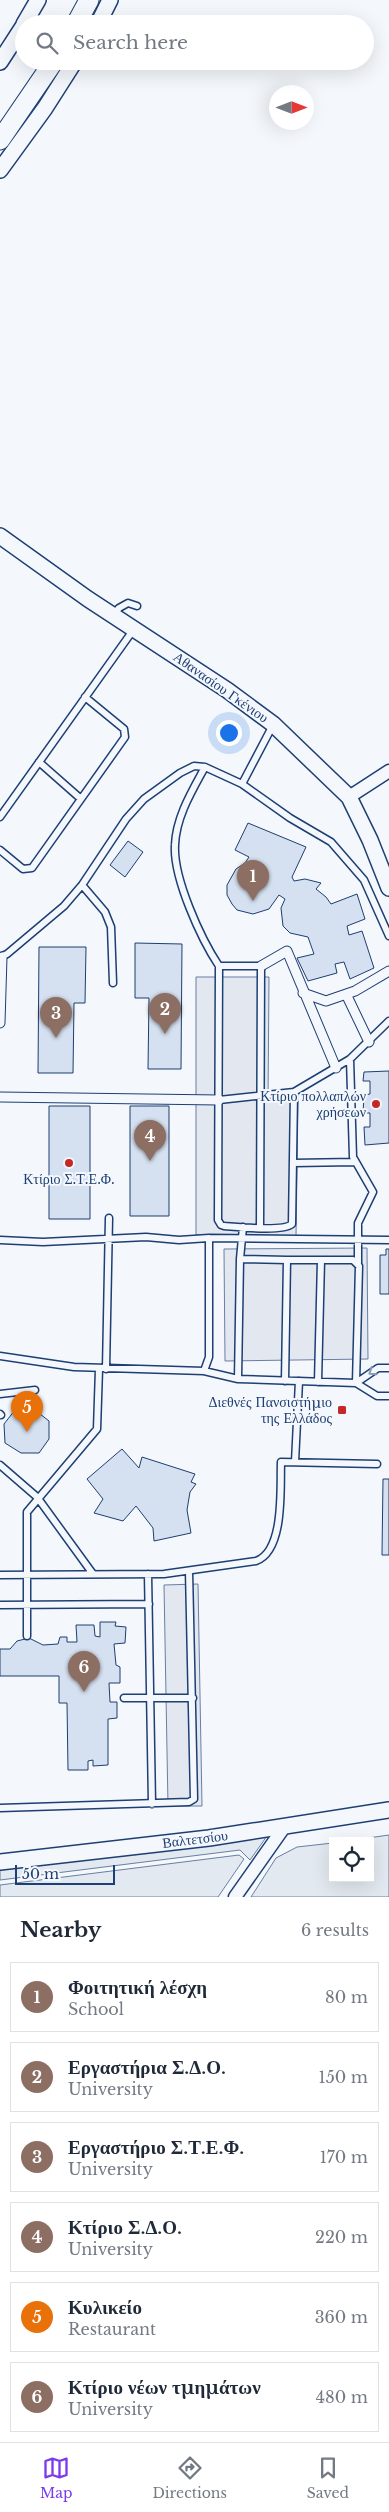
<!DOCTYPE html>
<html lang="en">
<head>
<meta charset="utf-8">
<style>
	:root { --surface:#fff; --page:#f2f2f3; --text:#1f2937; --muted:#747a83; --line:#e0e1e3; --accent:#7c3aed }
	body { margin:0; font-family:"Libre Baskerville",serif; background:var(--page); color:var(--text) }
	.controls { position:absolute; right:15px; bottom:15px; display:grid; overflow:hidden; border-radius:0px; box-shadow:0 5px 20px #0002 }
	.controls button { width:45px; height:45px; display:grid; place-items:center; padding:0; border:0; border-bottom:1px solid var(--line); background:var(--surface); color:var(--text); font:25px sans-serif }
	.compass { position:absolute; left:269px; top:85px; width:45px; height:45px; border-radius:50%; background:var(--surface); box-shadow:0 5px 20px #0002; rotate:90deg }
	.scale { position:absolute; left:15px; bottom:12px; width:100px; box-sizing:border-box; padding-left:5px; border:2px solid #1d3f73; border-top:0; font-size:14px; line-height:18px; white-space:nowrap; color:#1d3f73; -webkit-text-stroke:4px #f4f7fb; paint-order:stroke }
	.you { position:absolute; left:228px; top:732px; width:18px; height:18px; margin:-12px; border:4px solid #fff; border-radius:50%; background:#1a73e8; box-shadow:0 0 0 8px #1a73e833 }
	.badge { display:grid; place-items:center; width:32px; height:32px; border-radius:50%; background:var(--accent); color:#fff; font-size:16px; font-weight:700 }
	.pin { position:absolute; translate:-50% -41px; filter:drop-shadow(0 1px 2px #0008) }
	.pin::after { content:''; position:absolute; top:26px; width:18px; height:15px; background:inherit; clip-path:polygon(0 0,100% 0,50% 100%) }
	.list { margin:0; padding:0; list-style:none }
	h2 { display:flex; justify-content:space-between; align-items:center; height:65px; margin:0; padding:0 20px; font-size:21px }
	h2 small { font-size:16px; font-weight:400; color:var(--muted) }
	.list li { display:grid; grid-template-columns:32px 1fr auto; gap:15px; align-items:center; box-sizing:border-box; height:70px; margin:0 10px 10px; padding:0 10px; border:1px solid var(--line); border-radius:0px }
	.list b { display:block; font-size:19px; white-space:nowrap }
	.list p { margin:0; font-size:16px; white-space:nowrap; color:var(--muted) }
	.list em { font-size:16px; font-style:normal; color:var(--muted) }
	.icon { flex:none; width:28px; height:28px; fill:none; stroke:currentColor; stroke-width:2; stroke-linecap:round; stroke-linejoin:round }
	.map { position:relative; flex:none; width:389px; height:1897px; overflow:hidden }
	.search { position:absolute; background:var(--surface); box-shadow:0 5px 20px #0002; left:15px; right:15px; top:15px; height:55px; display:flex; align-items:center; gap:12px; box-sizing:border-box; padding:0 18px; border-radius:28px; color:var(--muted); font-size:19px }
	.sheet { height:545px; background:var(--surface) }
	nav { display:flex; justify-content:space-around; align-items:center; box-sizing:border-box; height:70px; border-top:1px solid var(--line); background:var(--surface); font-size:14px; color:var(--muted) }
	nav a { display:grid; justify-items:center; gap:2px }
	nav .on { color:var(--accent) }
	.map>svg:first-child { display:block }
	.green { fill:#e3e9f0; stroke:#687fa3 }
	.parking { fill:#e3e8f0; stroke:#687fa3 }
	.building { fill:#d5e0f0; stroke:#1d3f73 }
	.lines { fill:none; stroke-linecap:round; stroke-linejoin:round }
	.service-casing { stroke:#1d3f73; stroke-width:9 }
	.pedestrian-casing { stroke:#1d3f73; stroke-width:11 }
	.minor-casing { stroke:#1d3f73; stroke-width:15 }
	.tertiary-casing { stroke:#1d3f73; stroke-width:18 }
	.primary-casing { stroke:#1d3f73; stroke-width:21 }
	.service { stroke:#f4f7fb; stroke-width:6 }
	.pedestrian { stroke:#f4f7fb; stroke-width:9 }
	.minor { stroke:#f4f7fb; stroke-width:12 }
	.tertiary { stroke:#f4f7fb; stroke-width:15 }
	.primary { stroke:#f4f7fb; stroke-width:19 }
	.oneway { stroke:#889bb7 }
	.poi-dot { fill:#c62828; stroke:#f4f7fb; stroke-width:2 }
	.labels { text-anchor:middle; stroke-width:4; stroke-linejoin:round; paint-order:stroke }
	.street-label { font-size:14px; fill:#1d3f73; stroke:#f4f7fb }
	.poi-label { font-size:14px; fill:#1d3f73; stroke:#f4f7fb; text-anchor:end }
</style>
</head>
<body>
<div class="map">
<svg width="389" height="1897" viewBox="0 0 389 1897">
	<rect width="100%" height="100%" fill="#f4f7fb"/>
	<path class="green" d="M389,1835V1897H251L276,1858L297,1847L333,1843V1878H370V1841H347Z
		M267,1836L250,1860L240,1850L0,1880V1870Z
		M239,1855L244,1859L218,1897H0V1885Z"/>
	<path class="parking" d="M196,977H269L268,1101H298L296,1236L196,1235Z
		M367,1248L368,1359L225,1361L224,1249Z
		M198,1584L202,1806H168L164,1585Z"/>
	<path class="building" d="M248,823L306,847L292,877L294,881L305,879L321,883L316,889L326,897L331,904L357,894L365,919L347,926L349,935L362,931L374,968L350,979L344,962L335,964L337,973L308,981L297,958L314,954L308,937L290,933L283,926L281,908L285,899L279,895L269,909L253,914L237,910L232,904L227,895V885L236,869L245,863L249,857L235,850Z
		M128,841L143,852L125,877L110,865Z
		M135,943L182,944L181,1069H148L149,998H135Z
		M39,947H86L85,1003H74L73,1073H38Z
		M389,1071V1143L365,1145L364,1127H370V1113H363L364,1095L370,1094V1081H363L364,1072Z
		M49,1106H90V1219H49Z
		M130,1106H169V1216H130Z
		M386,1249H389V1294H380V1255H386Z
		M15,1410H35L49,1421V1439L39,1453H21L5,1443L4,1424Z
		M122,1449L139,1468L142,1457L195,1474L191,1482L196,1484L190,1492L187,1510L191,1533L154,1541L153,1528L136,1506L123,1521L94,1513L103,1499L87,1479Z
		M383,1479H389V1555H382Z
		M100,1622H116L115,1626L126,1627L125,1643L114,1644L116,1665L120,1667V1683H109L110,1702H117V1718L108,1719V1765L93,1766V1760L88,1761V1770H68L67,1703H59V1676H0V1649H10L17,1641L29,1638L43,1645L58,1644L60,1637H67V1642H77L76,1625H94L95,1636L100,1637Z"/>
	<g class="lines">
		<g class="service-casing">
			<path id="service" d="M113,615L119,608L128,603L137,606
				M39,762L81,799
				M205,767C192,791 176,817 175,845C173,878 201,939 219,966
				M242,784L290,818L331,842L364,880L389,936
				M0,817L134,629
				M0,850L23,869L32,868L125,737L124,729L85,697
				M82,885L105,912L111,927L113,983
				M0,957L7,954L64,906L82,885L126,819L144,799L180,773L194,766L205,767L242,784L273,725
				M350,1059L353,1157L373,1192L358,1223V1263
				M219,1100L294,1092L350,1059L389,1021
				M293,1163L355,1162
				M260,1227L261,966H219L218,1220L221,1225L224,1226C238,1227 283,1232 292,1224L294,1092
				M209,1238L389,1240
				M0,1240L43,1242L146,1237L179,1240L209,1238V1357L204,1371
				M240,1259L243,1227
				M287,1260H321
				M0,1356L74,1367L204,1371L238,1379L356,1383L377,1396H389
				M106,1369L109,1218
				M238,1379L240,1259L287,1260L285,1381
				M318,1382L321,1260H353L359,1266L356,1383
				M356,1383L378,1368H389
				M0,1394L35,1390
				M0,1414L1,1415
				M295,1462L299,1381
				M0,1465L37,1497L93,1574
				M148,1574L152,1804
				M0,1575L164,1574L256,1561C285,1551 280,1487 281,1462L377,1464
				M0,1605L149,1604
				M27,1636V1512L97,1429L99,1369
				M124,1698H193
				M0,1808L189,1802L194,1799L189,1571"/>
		</g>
		<g class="pedestrian-casing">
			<path id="pedestrian" d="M261,966L287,951L336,1068
				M303,993L326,1001L355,991L389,971
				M346,994L369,1042
				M0,1023L2,957
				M0,1097L219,1100"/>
		</g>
		<g class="minor-casing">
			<path id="minor" d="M349,797L389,771
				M235,1897L285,1826"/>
		</g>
		<g class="tertiary-casing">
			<path id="tertiary" d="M24,24L38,0
				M98,24L110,0
				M0,62L24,25
				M0,170L45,108L75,61
				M0,536L88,599L227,690L273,724L349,797L370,840L389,888
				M0,1862L209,1838L389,1810"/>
		</g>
		<g class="primary-casing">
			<path id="primary" d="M76,24L89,0
				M0,140L54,61"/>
		</g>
		<use href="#service" class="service"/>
		<use href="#pedestrian" class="pedestrian"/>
		<use href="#minor" class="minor"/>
		<use href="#tertiary" class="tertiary"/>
		<use href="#primary" class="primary"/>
	</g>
	<defs><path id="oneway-chevron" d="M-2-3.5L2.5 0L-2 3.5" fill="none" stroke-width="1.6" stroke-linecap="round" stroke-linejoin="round" transform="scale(1.25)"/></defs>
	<use class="oneway" href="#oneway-chevron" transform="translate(372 1372) rotate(147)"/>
	<g class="poi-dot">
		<circle cx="376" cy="1104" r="5"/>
		<circle cx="69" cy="1163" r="5"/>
		<rect x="337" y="1405" width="10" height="10" rx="2.5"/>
	</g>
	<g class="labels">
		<g class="street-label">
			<text transform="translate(221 687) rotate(35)" y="5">Αθανασίου Γκένιου</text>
			<text transform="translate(195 1839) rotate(-7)" y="5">Βαλτετσίου</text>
		</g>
		<g class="poi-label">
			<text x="366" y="1101">Κτίριο πολλαπλών<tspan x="366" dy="16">χρήσεων</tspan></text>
			<text x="69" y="1184" text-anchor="middle">Κτίριο Σ.Τ.Ε.Φ.</text>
			<text x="332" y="1407">Διεθνές Πανσιστήμιο<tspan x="332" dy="16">της Ελλάδος</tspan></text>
		</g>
	</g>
</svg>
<div class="controls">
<button><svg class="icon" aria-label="locate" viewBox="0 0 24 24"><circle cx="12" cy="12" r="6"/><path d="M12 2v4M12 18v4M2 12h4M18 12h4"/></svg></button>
</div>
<svg class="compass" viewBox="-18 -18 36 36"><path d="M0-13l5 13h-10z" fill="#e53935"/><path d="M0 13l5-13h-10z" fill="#747a83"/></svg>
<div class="scale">50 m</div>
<div class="you"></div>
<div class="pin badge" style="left:253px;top:901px;background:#8d6e63">1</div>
<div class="pin badge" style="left:165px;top:1034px;background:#8d6e63">2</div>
<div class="pin badge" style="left:56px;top:1038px;background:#8d6e63">3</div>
<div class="pin badge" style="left:150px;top:1161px;background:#8d6e63">4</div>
<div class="pin badge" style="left:27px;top:1432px;background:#e8710a">5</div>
<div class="pin badge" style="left:84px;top:1692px;background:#8d6e63">6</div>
<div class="search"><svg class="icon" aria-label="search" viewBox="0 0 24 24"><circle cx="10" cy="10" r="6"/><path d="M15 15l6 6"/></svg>Search here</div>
</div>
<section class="sheet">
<h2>Nearby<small>6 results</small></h2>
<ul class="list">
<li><span class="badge" style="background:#8d6e63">1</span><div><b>Φοιτητική λέσχη</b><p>School</p></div><em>80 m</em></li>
<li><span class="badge" style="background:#8d6e63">2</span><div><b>Εργαστήρια Σ.Δ.Ο.</b><p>University</p></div><em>150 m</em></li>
<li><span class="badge" style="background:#8d6e63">3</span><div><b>Εργαστήριο Σ.Τ.Ε.Φ.</b><p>University</p></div><em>170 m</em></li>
<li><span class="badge" style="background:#8d6e63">4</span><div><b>Κτίριο Σ.Δ.Ο.</b><p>University</p></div><em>220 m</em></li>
<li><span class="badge" style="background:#e8710a">5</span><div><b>Κυλικείο</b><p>Restaurant</p></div><em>360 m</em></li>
<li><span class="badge" style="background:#8d6e63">6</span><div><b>Κτίριο νέων τμημάτων</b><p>University</p></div><em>480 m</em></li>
</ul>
</section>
<nav>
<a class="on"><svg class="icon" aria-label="map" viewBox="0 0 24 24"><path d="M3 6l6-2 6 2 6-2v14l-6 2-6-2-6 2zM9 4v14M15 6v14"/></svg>Map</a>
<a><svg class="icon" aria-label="directions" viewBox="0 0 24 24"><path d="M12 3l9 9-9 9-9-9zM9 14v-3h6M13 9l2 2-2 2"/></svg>Directions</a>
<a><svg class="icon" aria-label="saved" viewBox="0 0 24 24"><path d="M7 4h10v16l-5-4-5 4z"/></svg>Saved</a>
</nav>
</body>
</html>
